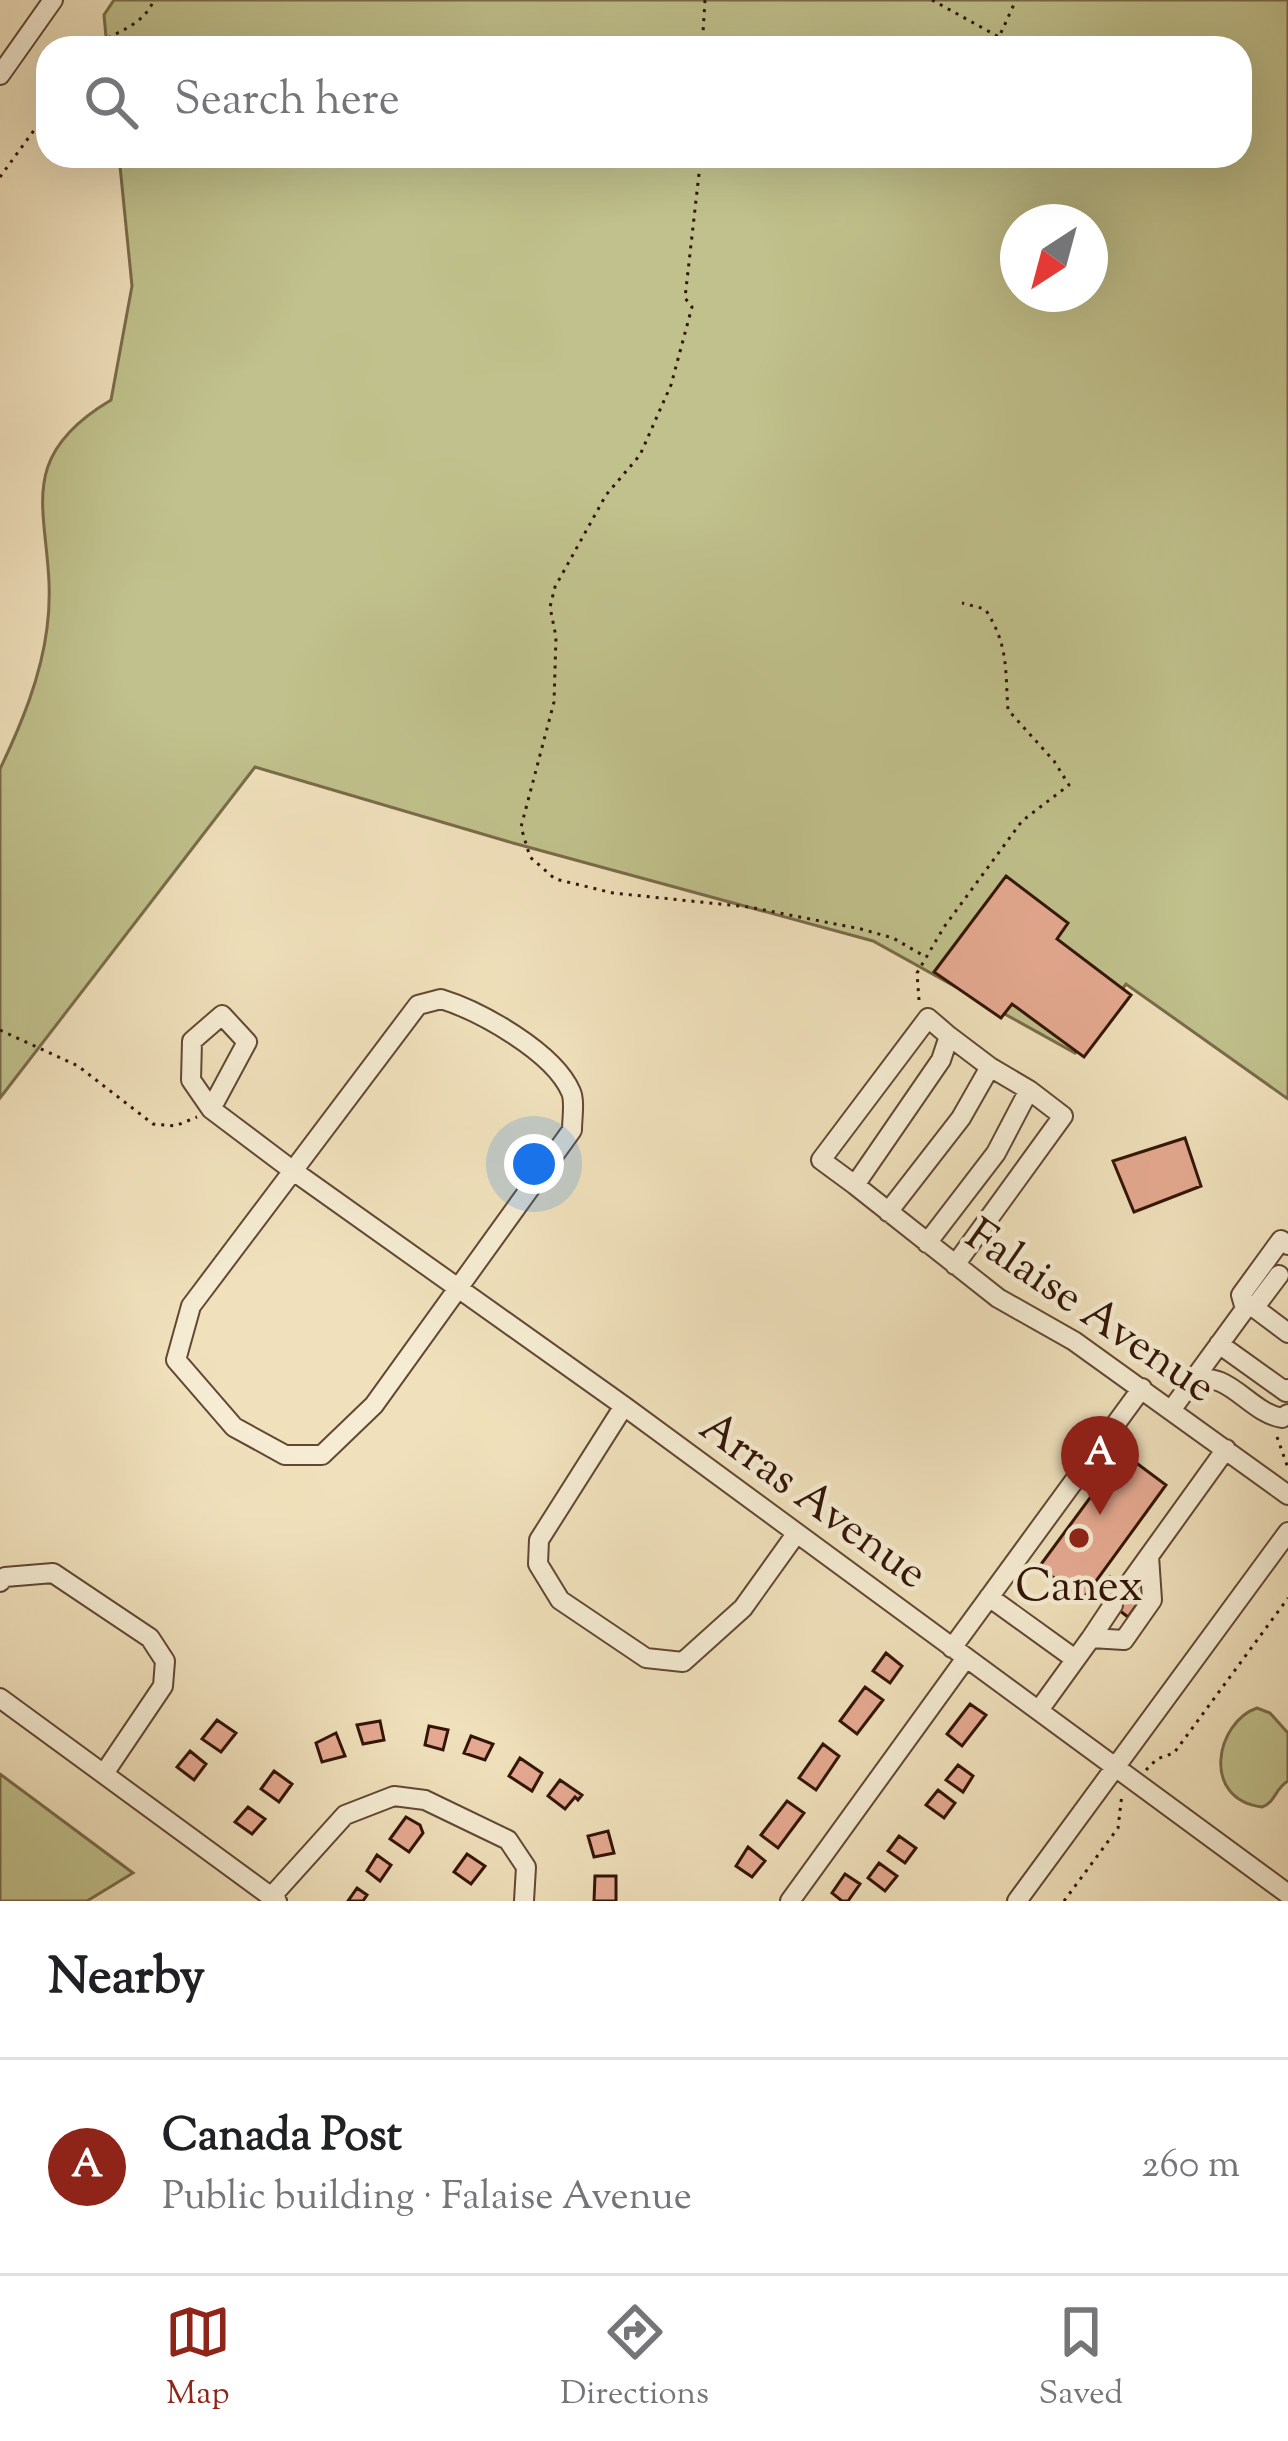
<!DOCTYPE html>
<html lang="en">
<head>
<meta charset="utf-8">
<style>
	:root { --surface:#fff; --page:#f6f6f6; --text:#202124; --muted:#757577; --line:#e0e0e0; --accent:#8f2418 }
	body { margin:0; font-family:"Sorts Mill Goudy",serif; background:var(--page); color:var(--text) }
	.compass { position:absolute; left:1000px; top:204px; width:108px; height:108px; border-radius:50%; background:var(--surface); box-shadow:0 12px 48px #0002; rotate:216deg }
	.you { position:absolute; left:534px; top:1164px; width:42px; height:42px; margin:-30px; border:9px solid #fff; border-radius:50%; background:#1a73e8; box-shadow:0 0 0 18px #1a73e833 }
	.badge { display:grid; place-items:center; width:78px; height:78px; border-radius:50%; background:var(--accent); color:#fff; font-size:39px; font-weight:700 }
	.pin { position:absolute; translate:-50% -99px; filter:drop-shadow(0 3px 6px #0008) }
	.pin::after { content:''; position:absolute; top:63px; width:42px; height:36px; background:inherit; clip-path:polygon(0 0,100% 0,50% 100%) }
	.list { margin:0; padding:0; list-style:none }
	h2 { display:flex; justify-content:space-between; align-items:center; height:156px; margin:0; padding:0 48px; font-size:51px }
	h2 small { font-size:39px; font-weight:400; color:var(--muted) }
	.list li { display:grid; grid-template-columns:78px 1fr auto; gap:36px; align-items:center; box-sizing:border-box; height:216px; padding:0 48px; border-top:3px solid var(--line) }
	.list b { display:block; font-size:45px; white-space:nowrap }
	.list p { margin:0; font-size:39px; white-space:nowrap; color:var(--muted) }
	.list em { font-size:39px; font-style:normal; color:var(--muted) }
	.icon { flex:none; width:66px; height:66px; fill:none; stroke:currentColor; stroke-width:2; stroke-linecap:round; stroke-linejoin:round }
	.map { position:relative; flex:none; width:1288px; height:1901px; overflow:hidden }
	.search { position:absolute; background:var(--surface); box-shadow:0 12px 48px #0002; left:36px; right:36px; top:36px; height:132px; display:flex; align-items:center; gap:30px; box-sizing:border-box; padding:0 42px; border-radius:36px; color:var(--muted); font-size:45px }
	.sheet { height:372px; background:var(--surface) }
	nav { display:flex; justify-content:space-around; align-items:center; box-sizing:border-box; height:168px; border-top:3px solid var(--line); background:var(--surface); font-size:33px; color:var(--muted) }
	nav a { display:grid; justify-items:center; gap:6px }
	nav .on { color:var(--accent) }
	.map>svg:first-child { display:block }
	.green { fill:#c0c18c; stroke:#7a6b4a; stroke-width:3; fill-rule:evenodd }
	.building { fill:#e6aa92; stroke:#331507; stroke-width:3 }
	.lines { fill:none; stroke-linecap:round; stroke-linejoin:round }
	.minor-tunnel { stroke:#cab898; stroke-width:18; stroke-dasharray:18 9; stroke-linecap:butt }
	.minor-casing { stroke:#624834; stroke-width:22 }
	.path { stroke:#331507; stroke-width:3; stroke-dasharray:3 6; stroke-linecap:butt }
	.minor { stroke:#f5ecd3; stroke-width:18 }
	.poi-dot { fill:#8f2418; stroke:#f5ecd3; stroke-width:4.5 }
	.labels { text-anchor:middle; stroke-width:9; stroke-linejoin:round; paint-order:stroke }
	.street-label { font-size:45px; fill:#331507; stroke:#f5ecd3 }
	.poi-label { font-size:45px; fill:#331507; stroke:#f5ecd3 }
</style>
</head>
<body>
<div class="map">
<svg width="1288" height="1901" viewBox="0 0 1288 1901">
	<rect width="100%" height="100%" fill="#f0e1bc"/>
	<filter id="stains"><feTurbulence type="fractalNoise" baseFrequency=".00167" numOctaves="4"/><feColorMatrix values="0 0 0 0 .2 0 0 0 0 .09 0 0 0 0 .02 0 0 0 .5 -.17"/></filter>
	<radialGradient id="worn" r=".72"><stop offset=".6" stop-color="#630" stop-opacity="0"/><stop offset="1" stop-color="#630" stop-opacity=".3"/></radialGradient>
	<path class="green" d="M114,0H1288V1099L1126,984L1075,1053L873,941L513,843L255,767L0,1098V769C21,725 41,677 47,628C61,526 0,466 111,400L132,286L119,156H1240V48H107L104,15ZM1018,222H1090V294H1018Z
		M1257,1708L1270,1713L1288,1733V1781C1275,1788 1276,1802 1262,1807C1200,1799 1216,1722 1257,1708Z
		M0,1774L133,1873L87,1901H0Z"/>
	<path class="building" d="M1006,876L1068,923L1057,939L1131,995L1084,1057L1012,1004L1001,1018L934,972Z
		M1185,1138L1201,1186L1134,1212L1113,1161Z
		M1123,1453L1166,1485L1083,1599L1039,1567Z
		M1110,1577L1140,1600L1128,1617L1098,1594Z
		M886,1653L902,1666L890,1683L873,1671Z
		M865,1687L883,1700L857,1734L840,1721Z
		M970,1704L986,1715L962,1746L947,1734Z
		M217,1720L236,1733L221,1752L202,1739Z
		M380,1721L384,1740L363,1744L357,1725Z
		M429,1726L448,1730L443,1750L425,1745Z
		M336,1733L345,1756L322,1762L316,1743Z
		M471,1736L493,1744L485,1760L464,1753Z
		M823,1744L839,1756L816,1790L799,1778Z
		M190,1751L206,1764L194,1780L177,1767Z
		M520,1758L542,1773L532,1791L509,1776Z
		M958,1765L973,1776L963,1792L946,1780Z
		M274,1771L292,1784L279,1802L261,1789Z
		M560,1780L582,1795L578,1800L575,1797L565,1809L548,1796Z
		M938,1790L955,1803L944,1818L926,1805Z
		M787,1801L804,1813L778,1848L761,1835Z
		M248,1807L265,1819L252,1834L235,1822Z
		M406,1817L420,1825L423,1833L409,1852L390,1839Z
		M608,1831L614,1853L594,1857L588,1836Z
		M899,1836L916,1848L905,1863L888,1851Z
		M748,1847L765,1861L752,1877L736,1866Z
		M467,1854L485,1866L471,1884L454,1872Z
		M377,1855L391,1865L380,1881L367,1871Z
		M879,1863L897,1876L885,1891L868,1878Z
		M845,1874L860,1884L848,1901H842L832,1893Z
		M595,1876H616V1901H594Z
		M357,1888L367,1895L363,1901H348Z"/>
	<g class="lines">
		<path class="minor-tunnel" d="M1102,1597L1114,1581"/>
		<g class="minor-casing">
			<path id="minor" d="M0,75L53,0
				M441,999C480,1011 554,1052 571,1092C575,1101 572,1119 572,1130L374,1405L322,1455H285L234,1427L176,1360L191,1306L418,1005Z
				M990,1067L1029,1090
				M211,1109L247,1042L222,1015L192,1041L191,1080L211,1109L292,1170L624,1406L1288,1894
				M855,1185L998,1298L1074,1341L1288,1495
				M888,1212L961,1118L990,1067L949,1036L941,1060L855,1185L821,1160L928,1018L949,1036
				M927,1243L996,1153L1029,1090L1063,1116L955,1265
				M1252,1306L1288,1333
				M1245,1309L1241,1295L1281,1240L1288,1245
				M1219,1344L1286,1392L1288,1389
				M1192,1381C1228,1368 1248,1412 1282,1418L1288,1414
				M624,1406L539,1540L538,1564L560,1600L646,1658L683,1662L743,1608L796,1534
				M1172,1409L1245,1309L1258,1303L1279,1275
				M0,1582L5,1577L53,1573L150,1638L165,1661L163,1686L105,1772
				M1126,1588L1149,1556
				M989,1597L1075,1659
				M1091,1638L1113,1605
				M952,1648L1142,1388
				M0,1698L277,1901
				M1039,1710L1091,1638L1124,1640L1152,1600L1149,1556L1226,1449
				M271,1897L345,1815L394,1796L425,1800L508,1840L526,1867L524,1901
				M790,1901L966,1658
				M1017,1901L1288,1532"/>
		</g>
		<path class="path" d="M932,0L999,37L1016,0
			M93,48C115,30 141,29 154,0
			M702,48L705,0
			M701,156L685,298L692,307L671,385L640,455L606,495L555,587L550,607L556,637L554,702L521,827L530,857L555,879L613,893L749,907L861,929L893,938L926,957
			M0,177L48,111
			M919,1000L917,973L944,927L1022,821L1069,785L1054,761L1008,710C1005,670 1009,645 985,609L962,603
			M0,1030L78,1066L153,1124L175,1126L197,1117
			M1277,1437L1288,1468
			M1146,1770L1157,1759L1174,1753L1288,1598
			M1064,1901L1118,1828L1122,1794"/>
		<use href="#minor" class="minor"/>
	</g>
	<circle class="poi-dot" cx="1079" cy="1538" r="12"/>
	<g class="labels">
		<g class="street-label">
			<text transform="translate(1092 1309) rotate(34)" y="16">Falaise Avenue</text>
			<text transform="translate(815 1498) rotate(36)" y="16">Arras Avenue</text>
		</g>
		<g class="poi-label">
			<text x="1079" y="1600">Canex</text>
		</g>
	</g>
	<rect width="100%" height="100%" filter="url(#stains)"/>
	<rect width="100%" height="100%" fill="url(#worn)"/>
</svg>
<svg class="compass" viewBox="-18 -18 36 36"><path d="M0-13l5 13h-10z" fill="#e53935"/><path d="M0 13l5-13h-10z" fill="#757577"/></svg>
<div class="you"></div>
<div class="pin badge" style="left:1100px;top:1515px">A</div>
<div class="search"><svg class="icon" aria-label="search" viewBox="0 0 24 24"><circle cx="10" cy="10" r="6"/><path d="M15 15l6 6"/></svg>Search here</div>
</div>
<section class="sheet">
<h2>Nearby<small></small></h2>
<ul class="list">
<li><span class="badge">A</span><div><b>Canada Post</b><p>Public building · Falaise Avenue</p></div><em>260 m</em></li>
</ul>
</section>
<nav>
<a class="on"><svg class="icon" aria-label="map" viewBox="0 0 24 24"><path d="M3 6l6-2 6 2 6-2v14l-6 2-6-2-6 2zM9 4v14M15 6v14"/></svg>Map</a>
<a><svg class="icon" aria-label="directions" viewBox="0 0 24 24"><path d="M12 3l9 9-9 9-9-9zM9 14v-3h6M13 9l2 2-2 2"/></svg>Directions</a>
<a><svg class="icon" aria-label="saved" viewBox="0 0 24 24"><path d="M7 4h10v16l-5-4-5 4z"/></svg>Saved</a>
</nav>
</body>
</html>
